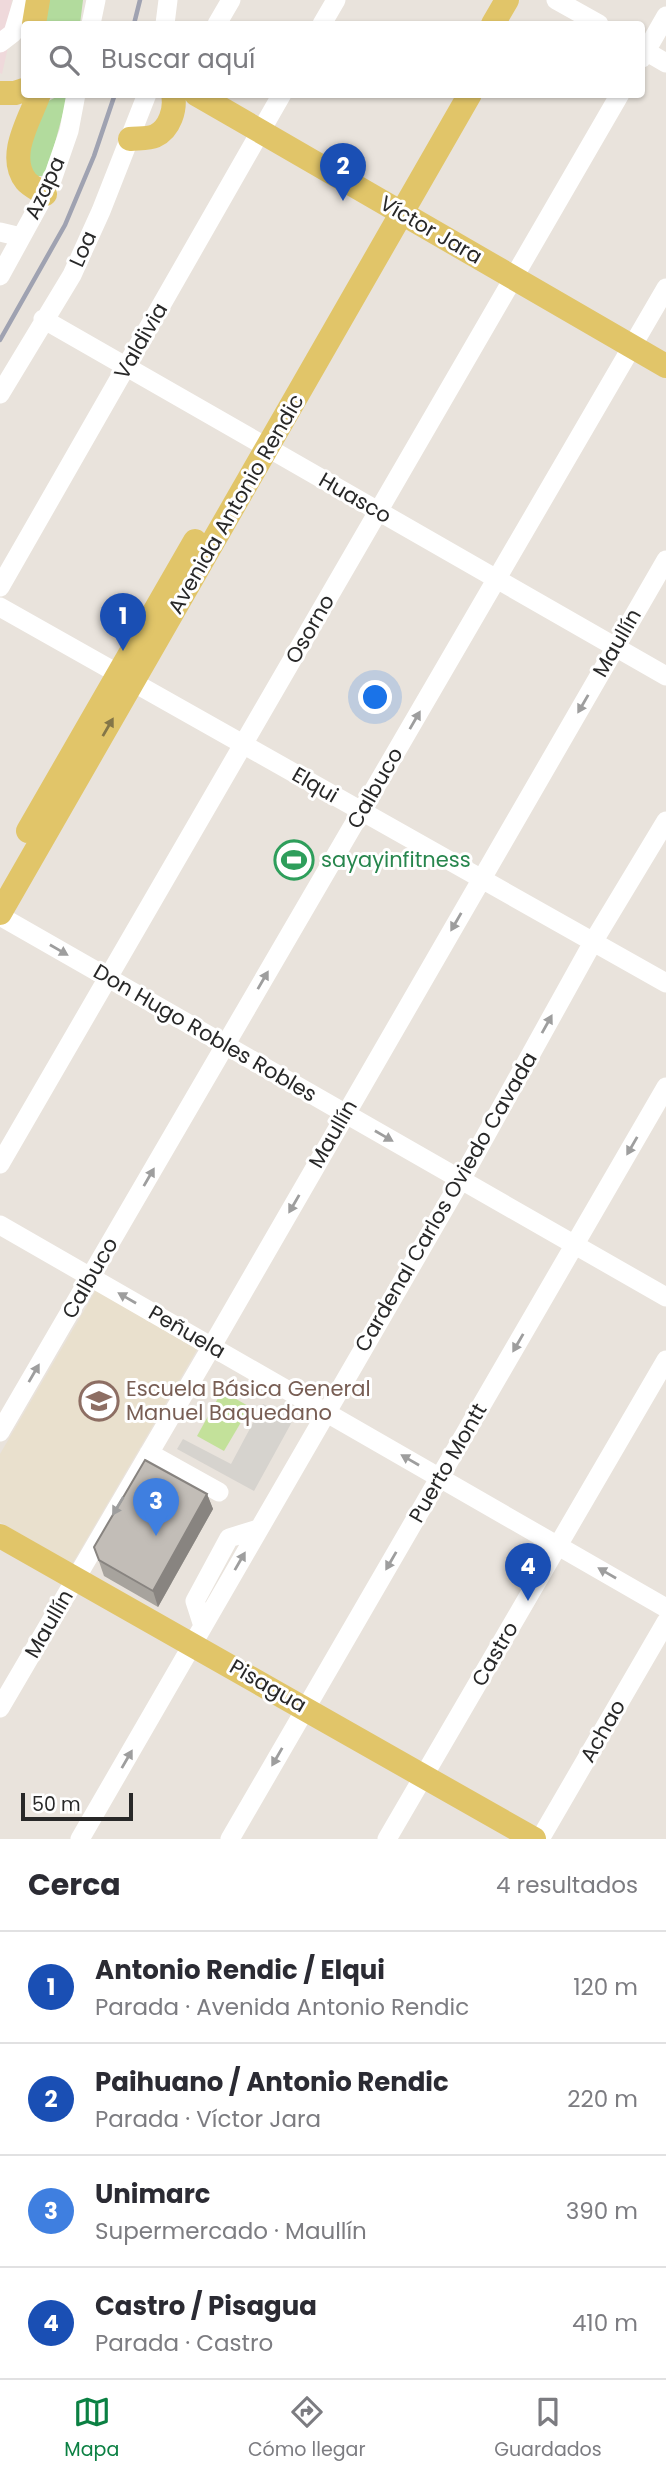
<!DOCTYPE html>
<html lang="es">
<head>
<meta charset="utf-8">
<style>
	:root { --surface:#fff; --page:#f7f7f7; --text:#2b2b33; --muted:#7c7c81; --line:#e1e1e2; --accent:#0b8043 }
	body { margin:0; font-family:Poppins,sans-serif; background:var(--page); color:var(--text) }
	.scale { position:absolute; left:21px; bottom:18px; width:112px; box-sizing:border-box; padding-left:7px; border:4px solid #282828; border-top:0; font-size:19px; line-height:24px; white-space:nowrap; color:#282828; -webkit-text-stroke:5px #fff; paint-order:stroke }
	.you { position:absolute; left:376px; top:698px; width:24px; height:24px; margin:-18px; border:5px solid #fff; border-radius:50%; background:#1a73e8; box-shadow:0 0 0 10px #1a73e833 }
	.badge { display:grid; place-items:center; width:46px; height:46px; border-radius:50%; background:var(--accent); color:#fff; font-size:23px; font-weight:700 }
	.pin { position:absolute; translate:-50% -58px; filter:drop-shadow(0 2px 4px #0008) }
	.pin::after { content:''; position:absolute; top:37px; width:24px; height:21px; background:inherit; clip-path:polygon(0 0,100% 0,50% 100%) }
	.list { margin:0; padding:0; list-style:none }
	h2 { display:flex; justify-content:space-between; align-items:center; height:91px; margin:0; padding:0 28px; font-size:30px }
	h2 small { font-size:23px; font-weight:400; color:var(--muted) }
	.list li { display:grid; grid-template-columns:46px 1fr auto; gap:21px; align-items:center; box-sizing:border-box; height:112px; padding:0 28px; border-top:2px solid var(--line) }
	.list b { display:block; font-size:26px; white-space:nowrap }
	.list p { margin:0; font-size:23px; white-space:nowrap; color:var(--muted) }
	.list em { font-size:23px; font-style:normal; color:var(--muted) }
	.icon { flex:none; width:38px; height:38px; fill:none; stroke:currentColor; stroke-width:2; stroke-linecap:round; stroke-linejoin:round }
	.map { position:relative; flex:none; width:666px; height:1839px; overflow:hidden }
	.search { position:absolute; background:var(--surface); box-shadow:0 2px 5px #0004; left:21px; right:21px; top:21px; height:77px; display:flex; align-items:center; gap:18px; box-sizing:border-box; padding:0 24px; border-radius:7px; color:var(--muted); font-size:26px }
	.sheet { height:539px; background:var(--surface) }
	nav { display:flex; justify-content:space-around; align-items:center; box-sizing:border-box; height:98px; border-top:2px solid var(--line); background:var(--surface); font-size:19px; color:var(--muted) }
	nav a { display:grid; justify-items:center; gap:4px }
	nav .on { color:var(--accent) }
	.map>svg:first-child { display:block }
	.education { fill:#e9e0cd }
	.medical { fill:#efd9db }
	.green { fill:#b2db9d }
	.pitch { fill:#c3e19a }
	.plaza { fill:#d6d3ce }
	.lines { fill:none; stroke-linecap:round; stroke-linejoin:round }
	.minor { stroke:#fff; stroke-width:19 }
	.major { stroke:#e1c569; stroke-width:24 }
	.rail { stroke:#9fa2b1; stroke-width:4.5 }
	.wall { fill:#a7a39d }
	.shaded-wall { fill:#888480 }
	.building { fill:#c2bdb7; stroke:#888480; stroke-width:2 }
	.oneway { fill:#9e9e9e }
	.oneway2 { fill:#847648 }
	.labels { text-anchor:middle; stroke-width:6; stroke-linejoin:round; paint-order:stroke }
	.street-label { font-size:21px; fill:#282828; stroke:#fff }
	.leisure-label { font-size:21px; fill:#27864d; stroke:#fff; text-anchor:start }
	.education-label { font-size:21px; fill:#785e54; stroke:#fff; text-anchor:start }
</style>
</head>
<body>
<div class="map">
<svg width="666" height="1839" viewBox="0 0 666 1839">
	<rect width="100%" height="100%" fill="#e9e3dc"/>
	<path class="education" d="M96,1290L198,1348L72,1564L0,1522V1454Z"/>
	<path class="medical" d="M0,0H12L6,33L8,47L2,74L0,73Z"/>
	<path class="green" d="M48,0H83L80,24H45Z
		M60,95L67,98L48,169L43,176H35L26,167L41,105Z"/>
	<path class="pitch" d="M222,1391L250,1407L224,1451L197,1436Z"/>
	<path class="plaza" d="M263,1404L293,1420L254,1491L177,1449L183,1439L231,1464Z"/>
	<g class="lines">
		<path class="minor" d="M556,0L599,24
			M91,24L96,0
			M165,24L168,0
			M217,24L231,0
			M322,24L336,0
			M0,43L13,33L23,0
			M642,49L666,63
			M642,58L666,16
			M0,232L21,237
			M0,276L51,183L69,131L76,94
			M43,319L666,676
			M0,394L72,275L101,211L147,94
			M0,587L282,94
			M0,607L666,983
			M0,916L666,1297
			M0,1164L620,94
			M0,1225L666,1608
			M0,1432L666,288
			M149,1453L219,1492
			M203,1626L195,1601L229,1538L258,1529
			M0,1708L212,1346L666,560
			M80,1839L461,1180L593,942L666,821
			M230,1839L666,1087
			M387,1839L666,1360
			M540,1839L666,1622"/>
		<path class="major" d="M34,24L38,0
			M493,24L507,0
			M0,93H15L24,90
			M39,94C30,119 6,156 26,181C30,186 39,190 45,194
			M196,94L666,366
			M130,139C137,138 148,139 155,136C170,129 176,109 173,94
			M28,831L195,541
			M0,913L470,94
			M0,1536L534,1839"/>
		<path class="rail" d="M134,24L140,0
			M0,340L65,225L94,156L115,94"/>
	</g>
	<path class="wall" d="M207,1494L213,1509L158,1607L104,1576L94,1547Z"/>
	<path class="shaded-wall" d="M207,1494L213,1509L158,1607L153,1591Z"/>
	<path class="building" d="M145,1460L207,1494L153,1591L99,1560L94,1547Z"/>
	<defs><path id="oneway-solid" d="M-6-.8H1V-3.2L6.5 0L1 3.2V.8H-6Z" transform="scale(1.75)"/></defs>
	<g class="oneway">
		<use href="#oneway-solid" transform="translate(583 704) rotate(120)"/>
		<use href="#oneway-solid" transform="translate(415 720) rotate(-60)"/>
		<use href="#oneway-solid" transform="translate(456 922) rotate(120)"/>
		<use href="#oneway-solid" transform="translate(59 950) rotate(30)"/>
		<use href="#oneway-solid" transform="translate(263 980) rotate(-60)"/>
		<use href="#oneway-solid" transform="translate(547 1024) rotate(-61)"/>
		<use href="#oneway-solid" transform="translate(384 1136) rotate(30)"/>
		<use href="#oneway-solid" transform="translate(632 1146) rotate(120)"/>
		<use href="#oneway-solid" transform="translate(149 1177) rotate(-60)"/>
		<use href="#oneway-solid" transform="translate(294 1204) rotate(120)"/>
		<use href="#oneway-solid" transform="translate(127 1298) rotate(-150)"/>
		<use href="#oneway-solid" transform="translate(518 1343) rotate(120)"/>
		<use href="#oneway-solid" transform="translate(34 1373) rotate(-60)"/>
		<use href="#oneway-solid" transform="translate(410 1460) rotate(-150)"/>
		<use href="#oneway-solid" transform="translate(118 1506) rotate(121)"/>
		<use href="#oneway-solid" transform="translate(240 1561) rotate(-60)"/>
		<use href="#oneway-solid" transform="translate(391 1561) rotate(120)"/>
		<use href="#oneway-solid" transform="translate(607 1573) rotate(-150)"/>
		<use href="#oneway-solid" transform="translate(277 1757) rotate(120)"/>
		<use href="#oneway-solid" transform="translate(127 1759) rotate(-60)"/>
	</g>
	<use class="oneway2" href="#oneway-solid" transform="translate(108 727) rotate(-60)"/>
	<defs>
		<g id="stadium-ring" transform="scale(2.0125)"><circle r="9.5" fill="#fff" stroke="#2e9e5b" stroke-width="1.5"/><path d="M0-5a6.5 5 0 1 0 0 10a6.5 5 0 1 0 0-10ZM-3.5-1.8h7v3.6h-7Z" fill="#2e9e5b"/></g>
		<g id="school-ring" transform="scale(2.0125)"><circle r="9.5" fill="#fff" stroke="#8d6e63" stroke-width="1.5"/><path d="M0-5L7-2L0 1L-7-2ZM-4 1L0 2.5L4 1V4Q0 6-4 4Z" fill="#8d6e63"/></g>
	</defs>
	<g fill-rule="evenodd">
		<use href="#stadium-ring" x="294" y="860"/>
		<use href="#school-ring" x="99" y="1401"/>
	</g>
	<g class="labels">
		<g class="street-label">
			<text transform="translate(45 188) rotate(-65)" y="7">Azapa</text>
			<text transform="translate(431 230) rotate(30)" y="7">Víctor Jara</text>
			<text transform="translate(83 249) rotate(-66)" y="7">Loa</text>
			<text transform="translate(141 341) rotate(-60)" y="7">Valdivia</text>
			<text transform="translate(355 498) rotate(30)" y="7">Huasco</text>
			<text transform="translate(236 504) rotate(-60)" y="7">Avenida Antonio Rendic</text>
			<text transform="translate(310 629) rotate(-60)" y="7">Osorno</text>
			<text transform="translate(617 643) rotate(-60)" y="7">Maullín</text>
			<text transform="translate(315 785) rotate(30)" y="7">Elqui</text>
			<text transform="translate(375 788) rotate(-60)" y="7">Calbuco</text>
			<text transform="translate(205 1033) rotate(30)" y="7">Don Hugo Robles Robles</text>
			<text transform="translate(333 1134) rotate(-60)" y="7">Maullín</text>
			<text transform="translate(446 1202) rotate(-60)" y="7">Cardenal Carlos Oviedo Cavada</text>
			<text transform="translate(90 1278) rotate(-60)" y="7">Calbuco</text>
			<text transform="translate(187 1332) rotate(30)" y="7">Peñuela</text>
			<text transform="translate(448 1463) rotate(-60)" y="7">Puerto Montt</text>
			<text transform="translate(49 1624) rotate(-60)" y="7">Maullín</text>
			<text transform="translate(495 1654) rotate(-60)" y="7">Castro</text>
			<text transform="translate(268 1686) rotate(30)" y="7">Pisagua</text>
			<text transform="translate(603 1731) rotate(-60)" y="7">Achao</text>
		</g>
		<g class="leisure-label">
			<text x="321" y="867">sayayinfitness</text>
		</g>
		<g class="education-label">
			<text x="126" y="1396">Escuela Básica General<tspan x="126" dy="24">Manuel Baquedano</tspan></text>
		</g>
	</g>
</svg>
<div class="scale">50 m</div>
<div class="you"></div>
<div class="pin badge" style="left:123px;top:651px;background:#1a4fb4">1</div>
<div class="pin badge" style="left:343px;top:201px;background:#1a4fb4">2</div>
<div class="pin badge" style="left:156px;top:1536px;background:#3f7fe0">3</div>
<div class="pin badge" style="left:528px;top:1601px;background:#1a4fb4">4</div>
<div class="search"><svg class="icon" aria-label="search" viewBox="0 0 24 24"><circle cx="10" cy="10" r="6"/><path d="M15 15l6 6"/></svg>Buscar aquí</div>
</div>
<section class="sheet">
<h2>Cerca<small>4 resultados</small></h2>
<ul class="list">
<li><span class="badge" style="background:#1a4fb4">1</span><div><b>Antonio Rendic / Elqui</b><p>Parada · Avenida Antonio Rendic</p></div><em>120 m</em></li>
<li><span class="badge" style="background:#1a4fb4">2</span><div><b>Paihuano / Antonio Rendic</b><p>Parada · Víctor Jara</p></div><em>220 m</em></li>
<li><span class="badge" style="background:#3f7fe0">3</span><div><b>Unimarc</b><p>Supermercado · Maullín</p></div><em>390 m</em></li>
<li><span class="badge" style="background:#1a4fb4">4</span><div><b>Castro / Pisagua</b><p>Parada · Castro</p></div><em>410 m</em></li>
</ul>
</section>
<nav>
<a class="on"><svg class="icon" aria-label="map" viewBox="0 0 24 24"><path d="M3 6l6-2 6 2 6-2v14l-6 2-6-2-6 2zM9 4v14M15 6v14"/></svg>Mapa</a>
<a><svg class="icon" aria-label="directions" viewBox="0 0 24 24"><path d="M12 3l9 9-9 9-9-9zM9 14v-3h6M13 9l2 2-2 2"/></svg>Cómo llegar</a>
<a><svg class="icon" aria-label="saved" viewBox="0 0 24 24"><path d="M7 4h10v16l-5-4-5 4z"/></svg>Guardados</a>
</nav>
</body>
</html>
